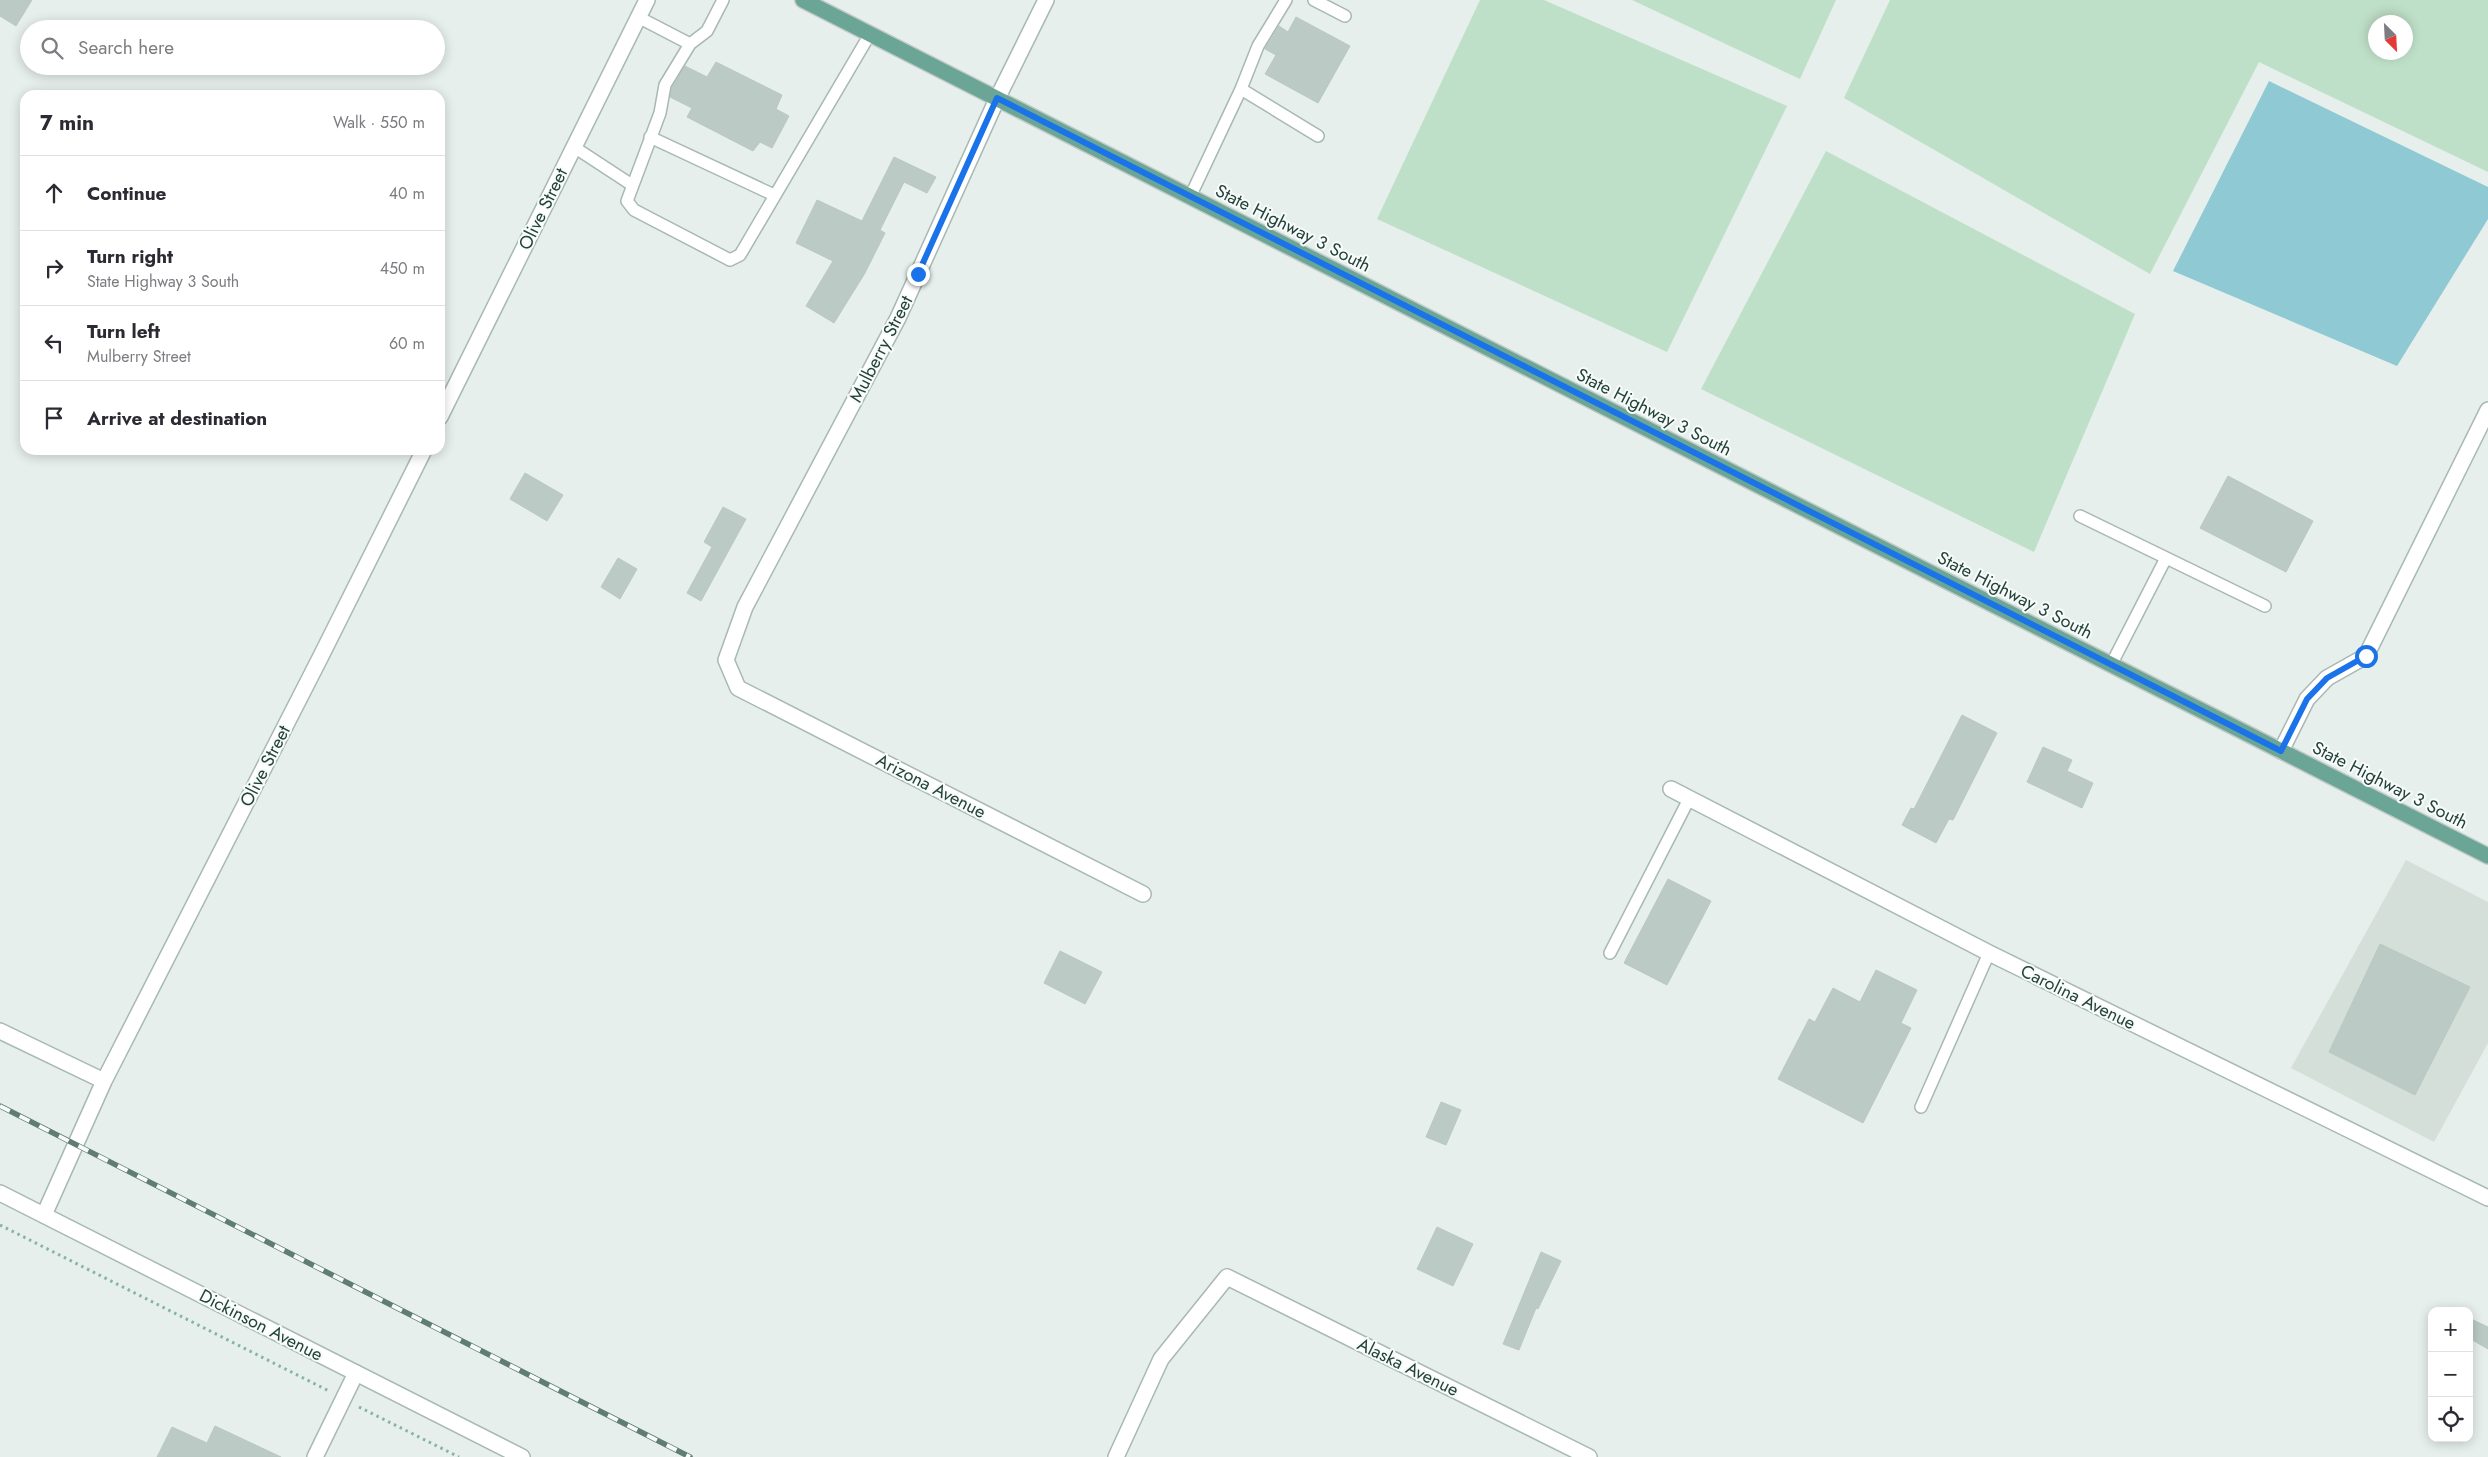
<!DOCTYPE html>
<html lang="en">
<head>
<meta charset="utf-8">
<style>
	:root { --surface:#fff; --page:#f7f7f7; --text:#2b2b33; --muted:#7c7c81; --line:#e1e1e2 }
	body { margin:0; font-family:Jost,sans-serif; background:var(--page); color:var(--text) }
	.controls { position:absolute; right:15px; bottom:15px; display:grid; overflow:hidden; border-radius:10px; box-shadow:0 2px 12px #0003 }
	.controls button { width:45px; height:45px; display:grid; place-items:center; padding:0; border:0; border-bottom:1px solid var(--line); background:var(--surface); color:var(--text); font:25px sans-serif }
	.compass { position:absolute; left:2368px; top:15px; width:45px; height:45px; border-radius:50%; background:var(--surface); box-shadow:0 2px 12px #0003; rotate:156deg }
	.stop { position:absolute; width:15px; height:15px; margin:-11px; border:4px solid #1a73e8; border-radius:50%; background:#fff }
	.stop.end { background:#1a73e8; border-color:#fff; box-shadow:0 1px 5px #0008 }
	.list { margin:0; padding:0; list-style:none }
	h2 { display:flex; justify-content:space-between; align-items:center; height:65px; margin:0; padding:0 20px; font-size:21px }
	h2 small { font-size:16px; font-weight:400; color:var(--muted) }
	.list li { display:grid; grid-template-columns:32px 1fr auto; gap:15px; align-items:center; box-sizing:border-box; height:75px; padding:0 20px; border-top:1px solid var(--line) }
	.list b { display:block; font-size:19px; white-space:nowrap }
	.list p { margin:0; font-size:16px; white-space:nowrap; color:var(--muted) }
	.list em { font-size:16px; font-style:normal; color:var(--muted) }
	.icon { flex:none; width:28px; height:28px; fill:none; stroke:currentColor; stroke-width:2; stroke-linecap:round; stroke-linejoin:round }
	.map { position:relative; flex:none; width:2488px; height:1457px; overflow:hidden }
	.search { position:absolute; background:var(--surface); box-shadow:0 2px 12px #0003; left:20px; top:20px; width:425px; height:55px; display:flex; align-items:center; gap:12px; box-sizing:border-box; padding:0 18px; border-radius:28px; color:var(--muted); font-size:19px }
	.panel { position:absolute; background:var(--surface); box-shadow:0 2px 12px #0003; left:20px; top:90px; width:425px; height:365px; border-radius:15px }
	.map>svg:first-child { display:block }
	.built { fill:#d4dfda }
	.green { fill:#bfe0c8; fill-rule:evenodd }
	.water { fill:#8ec9d4 }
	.building { fill:#bbcac4; stroke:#b8c9c2 }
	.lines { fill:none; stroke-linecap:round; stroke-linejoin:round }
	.service-casing { stroke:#a8b8b2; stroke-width:14 }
	.minor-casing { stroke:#a8b8b2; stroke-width:18 }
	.tertiary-casing { stroke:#a8b8b2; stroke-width:18 }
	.primary-casing { stroke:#c2cac8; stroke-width:18 }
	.path { stroke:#86b3a5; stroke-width:3; stroke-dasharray:2.5 4; stroke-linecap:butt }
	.service { stroke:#fff; stroke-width:11 }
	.minor { stroke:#fff; stroke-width:15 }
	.tertiary { stroke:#fff; stroke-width:15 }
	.primary { stroke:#6aa596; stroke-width:15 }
	.rail-casing { stroke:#5f7d75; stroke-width:5.5 }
	.rail { stroke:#f7fbf9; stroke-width:4; stroke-dasharray:11; stroke-linecap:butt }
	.route { stroke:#1a73e8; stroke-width:6 }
	.labels { text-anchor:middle; stroke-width:4; stroke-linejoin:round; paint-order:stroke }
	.street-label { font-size:18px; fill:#24423a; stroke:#f7fbf9 }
</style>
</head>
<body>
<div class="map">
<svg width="2488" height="1457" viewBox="0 0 2488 1457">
	<rect width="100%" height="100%" fill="#e6efeb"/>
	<path class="built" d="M2406,860L2488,902V1043L2434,1142L2291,1068Z"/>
	<path class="green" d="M1480,0H1544L1787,106L1667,352L1377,219Z
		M1632,0H1836L1800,79Z
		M1890,0H2488V172L2259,62L2150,274L1844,98ZM2406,22V52H2376V22Z
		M1826,151L2135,314L2034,552L1701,389Z"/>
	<path class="water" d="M2269,81L2488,187V219L2397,366L2173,271Z"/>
	<path class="building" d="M0,0H32L16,26L0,16Z
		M1296,17L1350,46L1318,103L1265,74L1276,55L1265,49L1279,26L1288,32Z
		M716,62L782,95L776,109L789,116L772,148L760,142L753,151L687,117L692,108L670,97L672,88L685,66L707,77Z
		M894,157L936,177L927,193L904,182L880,230L885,233L865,273L834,323L806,306L833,261L796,243L817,200L862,221Z
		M525,473L563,495L547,521L510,499Z
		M2228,476L2313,521L2286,572L2200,528Z
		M723,507L746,519L701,601L687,593L712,547L704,542Z
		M618,558L637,569L620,599L601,587Z
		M1962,715L1997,733L1953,820L1949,819L1936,843L1902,825L1911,808L1914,809Z
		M2043,747L2072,760L2067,771L2093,783L2082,808L2027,782Z
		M1668,879L1711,901L1667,985L1624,963Z
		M2380,944L2470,987L2415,1095L2329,1052Z
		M1060,951L1102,972L1085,1004L1044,983Z
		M1876,970L1917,990L1901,1023L1911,1028L1863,1123L1778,1079L1809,1019L1815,1022L1833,988L1860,1002Z
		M1441,1102L1461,1110L1446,1145L1426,1137Z
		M1437,1227L1473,1244L1453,1286L1417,1269Z
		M1541,1252L1561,1261L1538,1309L1536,1308L1519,1350L1503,1344Z
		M2469,1318L2488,1327V1349L2469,1338Z
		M215,1426L281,1457H157L172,1427L207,1443Z"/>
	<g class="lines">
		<g class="service-casing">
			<path id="service" d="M723,0L707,31L690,44L665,85L660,113L627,201L634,210L730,260L740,255L870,34
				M1314,0L1345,16
				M638,17L690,44
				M1241,89L1258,46L1286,0
				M650,137L774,195
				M574,147L632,185
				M1190,197L1241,89L1318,136
				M2080,516L2265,606
				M2111,665L2166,558
				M1610,953L1689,799
				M1921,1107L1989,953"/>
		</g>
		<g class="minor-casing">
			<path id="minor" d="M1046,0L997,99L898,318L745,607L726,660L738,688L1143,894
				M440,417L647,0
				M2281,751L2307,699L2327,678L2366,656L2488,410
				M1671,789L1989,953L2488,1198
				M0,1031L104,1081
				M44,1215L104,1081L320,658L424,450
				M315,1457L356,1373
				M1116,1457L1161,1359L1227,1277L1589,1457"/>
		</g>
		<g class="tertiary-casing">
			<path id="tertiary" d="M0,1193L522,1457"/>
		</g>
		<g class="primary-casing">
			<path id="primary" d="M803,0L2488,856"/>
		</g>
		<path class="path" d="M0,1225L329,1391
			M359,1407L459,1457"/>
		<use href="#service" class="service"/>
		<use href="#minor" class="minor"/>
		<use href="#tertiary" class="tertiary"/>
		<use href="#primary" class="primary"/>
		<g class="rail-casing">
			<path id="rail" d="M0,1106L690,1457"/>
		</g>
		<use href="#rail" class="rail"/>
	</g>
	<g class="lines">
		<path class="route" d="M918,274L997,98L2281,751L2307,699L2327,678L2366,656"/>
	</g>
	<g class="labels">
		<g class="street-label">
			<text transform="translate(543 209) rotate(-64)" y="6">Olive Street</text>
			<text transform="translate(1293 228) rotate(27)" y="6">State Highway 3 South</text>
			<text transform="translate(881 349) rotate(-63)" y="6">Mulberry Street</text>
			<text transform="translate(1654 412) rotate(27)" y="6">State Highway 3 South</text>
			<text transform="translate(2015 595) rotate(27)" y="6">State Highway 3 South</text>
			<text transform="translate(265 766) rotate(-63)" y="6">Olive Street</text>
			<text transform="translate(2390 785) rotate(27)" y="6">State Highway 3 South</text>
			<text transform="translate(931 786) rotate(27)" y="6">Arizona Avenue</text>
			<text transform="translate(2078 997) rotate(26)" y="6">Carolina Avenue</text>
			<text transform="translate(261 1325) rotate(27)" y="6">Dickinson Avenue</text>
			<text transform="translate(1408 1367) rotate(26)" y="6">Alaska Avenue</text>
		</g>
	</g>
</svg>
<div class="controls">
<button>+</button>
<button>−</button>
<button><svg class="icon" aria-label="locate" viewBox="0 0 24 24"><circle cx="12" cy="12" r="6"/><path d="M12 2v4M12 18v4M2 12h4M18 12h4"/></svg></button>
</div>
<svg class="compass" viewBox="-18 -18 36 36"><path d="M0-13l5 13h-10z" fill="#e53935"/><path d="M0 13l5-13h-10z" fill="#7c7c81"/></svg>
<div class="stop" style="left:2366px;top:656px"></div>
<div class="stop end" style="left:918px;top:274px"></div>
<div class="search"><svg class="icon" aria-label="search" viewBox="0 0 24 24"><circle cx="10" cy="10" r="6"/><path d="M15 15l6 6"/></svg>Search here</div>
<section class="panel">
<h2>7 min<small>Walk · 550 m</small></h2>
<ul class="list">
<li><svg class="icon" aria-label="ahead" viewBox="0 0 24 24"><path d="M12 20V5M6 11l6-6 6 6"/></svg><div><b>Continue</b></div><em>40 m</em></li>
<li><svg class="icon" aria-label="right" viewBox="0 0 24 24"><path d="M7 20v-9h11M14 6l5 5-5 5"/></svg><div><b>Turn right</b><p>State Highway 3 South</p></div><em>450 m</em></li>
<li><svg class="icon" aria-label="left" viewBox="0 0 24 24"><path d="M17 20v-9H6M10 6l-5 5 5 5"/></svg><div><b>Turn left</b><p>Mulberry Street</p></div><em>60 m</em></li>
<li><svg class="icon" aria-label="arrive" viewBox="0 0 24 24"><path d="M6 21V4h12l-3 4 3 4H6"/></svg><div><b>Arrive at destination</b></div></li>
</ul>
</section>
</div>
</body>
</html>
